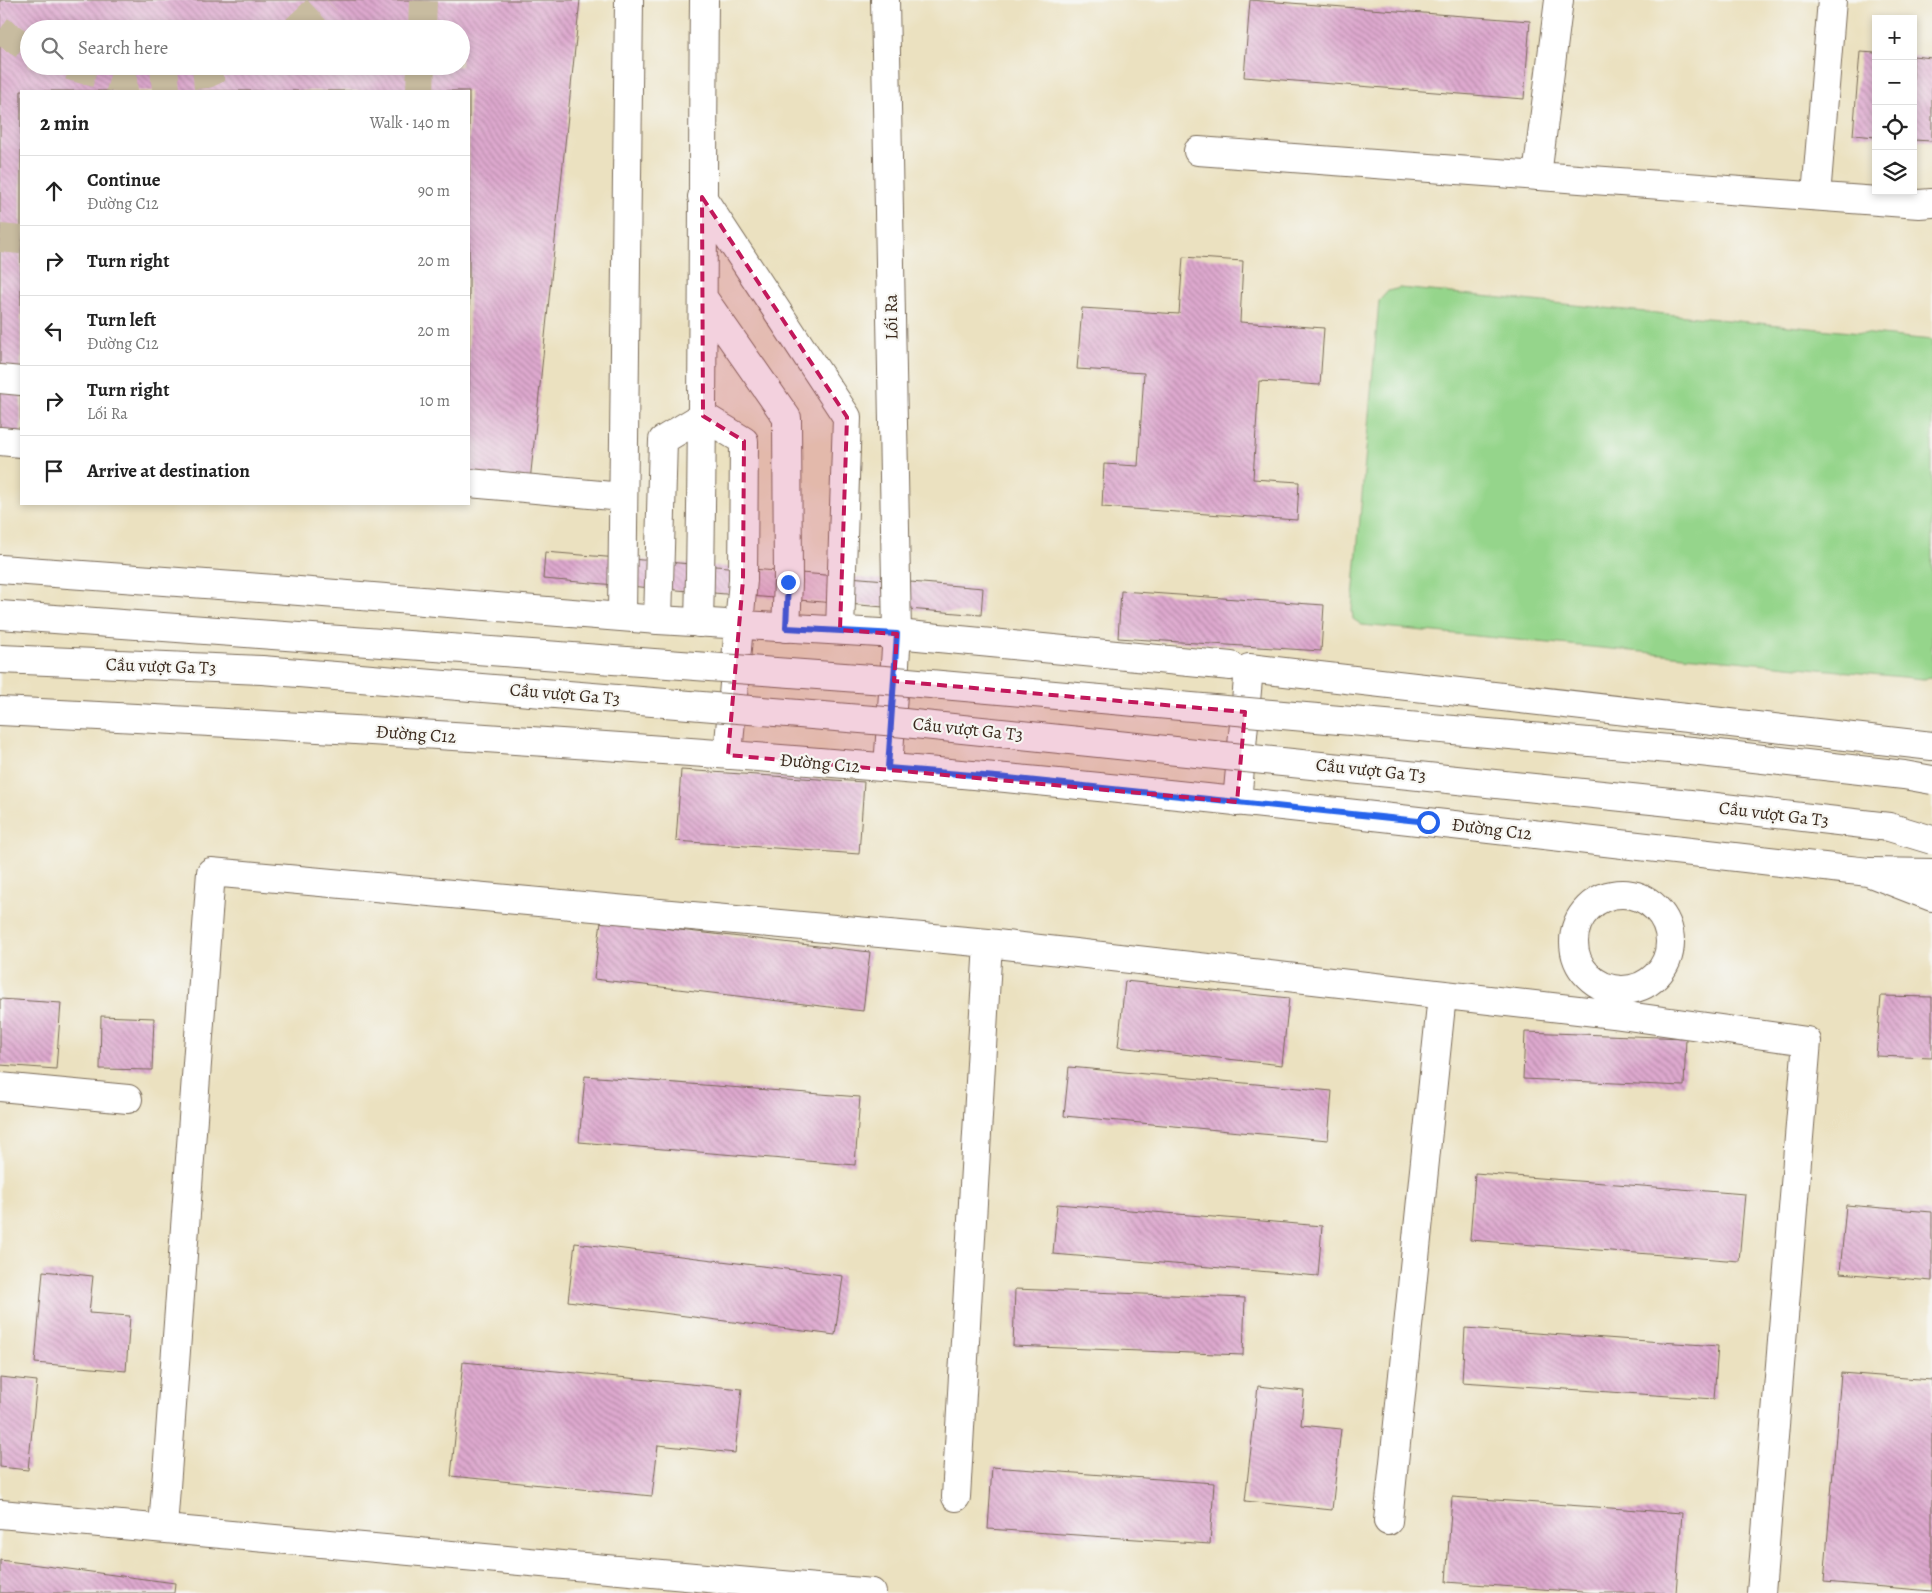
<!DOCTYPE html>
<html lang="en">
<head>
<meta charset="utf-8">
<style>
	:root { --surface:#fff; --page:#f2f2f2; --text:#222; --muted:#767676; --line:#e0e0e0 }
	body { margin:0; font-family:Alegreya,serif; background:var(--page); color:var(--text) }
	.controls { position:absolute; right:15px; top:15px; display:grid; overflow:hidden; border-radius:0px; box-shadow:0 2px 8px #0003 }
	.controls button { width:45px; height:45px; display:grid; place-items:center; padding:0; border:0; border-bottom:1px solid var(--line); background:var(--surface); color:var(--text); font:25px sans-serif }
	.stop { position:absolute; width:15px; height:15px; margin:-11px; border:4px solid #2563eb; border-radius:50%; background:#fff }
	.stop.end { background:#2563eb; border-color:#fff; box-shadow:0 1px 5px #0008 }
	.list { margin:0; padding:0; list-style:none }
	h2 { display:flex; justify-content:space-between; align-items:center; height:65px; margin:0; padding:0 20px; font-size:21px }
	h2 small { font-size:16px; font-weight:400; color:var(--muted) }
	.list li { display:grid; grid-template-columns:32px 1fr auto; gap:15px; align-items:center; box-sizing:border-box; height:70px; padding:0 20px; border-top:1px solid var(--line) }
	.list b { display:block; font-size:19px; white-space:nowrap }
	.list p { margin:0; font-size:16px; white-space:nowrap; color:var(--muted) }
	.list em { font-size:16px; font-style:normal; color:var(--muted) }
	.icon { flex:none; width:28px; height:28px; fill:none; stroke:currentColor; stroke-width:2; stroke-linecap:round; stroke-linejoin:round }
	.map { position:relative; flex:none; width:1932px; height:1593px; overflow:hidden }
	.search { position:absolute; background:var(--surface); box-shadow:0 2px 8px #0003; left:20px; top:20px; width:450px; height:55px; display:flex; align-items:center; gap:12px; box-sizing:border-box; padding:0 18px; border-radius:28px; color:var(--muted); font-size:19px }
	.panel { position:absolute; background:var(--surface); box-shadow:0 2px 8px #0003; left:20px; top:90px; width:450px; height:415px; border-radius:0px }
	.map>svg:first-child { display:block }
	.green { fill:#95d58b; stroke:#688054 }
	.building { fill:url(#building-back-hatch); fill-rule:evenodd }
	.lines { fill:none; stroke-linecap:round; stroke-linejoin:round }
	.minor-tunnel { stroke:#c8bca0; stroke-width:28; stroke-dasharray:28 14; stroke-linecap:butt }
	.minor-casing { stroke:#796a57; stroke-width:30 }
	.major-casing { stroke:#796a57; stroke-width:30 }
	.minor { stroke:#fff; stroke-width:28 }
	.major { stroke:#fff; stroke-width:28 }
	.major-bridge-casing { stroke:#796a57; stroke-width:30; stroke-linecap:butt }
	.major-bridge { stroke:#fff; stroke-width:28 }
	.route { stroke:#2563eb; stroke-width:6 }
	.marked { fill:#c2185b; fill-opacity:0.2; stroke:#c2185b; stroke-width:4; stroke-dasharray:10 6; stroke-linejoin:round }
	.labels { text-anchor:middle; stroke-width:4.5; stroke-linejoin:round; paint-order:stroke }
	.street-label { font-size:18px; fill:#3b2a1e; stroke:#f6f6f2 }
</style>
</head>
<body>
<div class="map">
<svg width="1932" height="1593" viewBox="0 0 1932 1593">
	<defs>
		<pattern id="building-back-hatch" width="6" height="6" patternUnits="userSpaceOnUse" patternTransform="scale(1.25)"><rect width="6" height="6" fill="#dea9cf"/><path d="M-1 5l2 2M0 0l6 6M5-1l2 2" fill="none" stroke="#b58aa7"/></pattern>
	</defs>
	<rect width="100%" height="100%" fill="#f6f6f2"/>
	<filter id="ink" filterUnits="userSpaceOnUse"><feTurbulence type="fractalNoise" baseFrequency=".02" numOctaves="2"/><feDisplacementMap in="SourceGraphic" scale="10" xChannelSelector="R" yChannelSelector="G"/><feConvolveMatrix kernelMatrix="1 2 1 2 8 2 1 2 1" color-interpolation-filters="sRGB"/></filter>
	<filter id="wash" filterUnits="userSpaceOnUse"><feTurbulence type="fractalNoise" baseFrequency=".0096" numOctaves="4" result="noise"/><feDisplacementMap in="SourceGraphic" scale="20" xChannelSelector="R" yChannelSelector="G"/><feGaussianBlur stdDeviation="1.12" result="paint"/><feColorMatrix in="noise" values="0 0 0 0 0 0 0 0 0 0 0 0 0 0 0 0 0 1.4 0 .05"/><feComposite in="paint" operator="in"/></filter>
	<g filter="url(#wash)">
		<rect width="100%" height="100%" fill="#ebe1c0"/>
		<path class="green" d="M1400,288L1932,340V678L1923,679L1362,625L1353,619L1352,609L1379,301L1388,291Z"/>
		<g id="blocks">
			<path class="building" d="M0,0H580L529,491L469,485V91H21V441L0,439ZM29,29H461V66H29Z
				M1250,0L1530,21L1524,99L1244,77Z
				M1860,52L1876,53V137L1853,135Z
				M1913,56L1932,58V141L1913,140Z
				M1183,257L1243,261L1240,322L1324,328L1320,385L1259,381L1253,479L1299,482L1297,520L1102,507L1104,464L1138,466L1144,373L1077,369L1082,308L1179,314Z
				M545,552L983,588L981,615L543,579Z
				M1121,591L1324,605L1321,651L1118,638Z
				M681,770L864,782L859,854L676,841Z
				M601,921L870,952L863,1011L594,979Z
				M1125,981L1289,998L1282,1065L1118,1047Z
				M1881,996L1932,997V1058L1876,1056Z
				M0,999L61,1003L56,1069L0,1065Z
				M101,1016L154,1018L152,1070L100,1069Z
				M1525,1032L1686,1038L1684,1086L1523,1079Z
				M1069,1067L1332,1091L1328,1140L1064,1116Z
				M585,1076L860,1097L855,1165L579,1142Z
				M1475,1173L1745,1194L1739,1261L1470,1240Z
				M1057,1204L1322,1226L1318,1276L1053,1254Z
				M1846,1205L1932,1212V1281L1840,1273Z
				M575,1243L843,1276L835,1335L568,1301Z
				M43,1271L93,1276L89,1313L130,1316L126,1371L35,1363Z
				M1015,1289L1245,1298L1243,1355L1013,1346Z
				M1465,1328L1718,1346L1714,1399L1462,1382Z
				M463,1362L742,1389L735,1453L658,1445L652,1496L451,1476Z
				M1841,1373L1932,1380V1591L1824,1582Z
				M0,1377L37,1381L28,1470L0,1467Z
				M1258,1386L1304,1391L1301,1425L1341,1429L1332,1510L1245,1501Z
				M992,1467L1214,1483L1210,1544L988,1529Z
				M1452,1497L1682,1513L1676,1593H1596L1446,1582Z
				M0,1560L175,1583L174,1593H0Z"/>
		</g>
	</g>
	<g filter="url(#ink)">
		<use href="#blocks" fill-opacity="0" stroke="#796a57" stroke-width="1"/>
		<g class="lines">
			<path class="minor-tunnel" d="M296,29L327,0
				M422,29L423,0
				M0,30L29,49
				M69,66L126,81L207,74L224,66
				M420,91L421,66
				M0,238L21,240"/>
			<g class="minor-casing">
				<path id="minor" d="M885,0L897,634
					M1198,151L1919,204L1932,203
					M1537,176L1559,0
					M1816,196L1832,0
					M702,197L847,417L840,630
					M704,299L787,418L788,582L786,628
					M0,379L21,381
					M0,441L21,443
					M469,483L623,497
					M622,616L629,0
					M658,620L663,440L703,416L744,441L743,580L739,625
					M699,623C704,415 702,208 704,0
					M1870,872L1932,873
					M1574 942a48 48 0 1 1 96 0a48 48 0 1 1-96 0Z
					M0,1087L128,1099
					M956,1497L988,943
					M0,1514L872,1593
					M1388,1521L1442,995
					M163,1528L211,872L988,943L1613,1014L1807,1041L1761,1593"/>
			</g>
			<g class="major-casing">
				<path id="major" d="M0,569L274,589L658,620L897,634L1231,666
					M0,711C336,728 672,747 1006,778C1294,805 1581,840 1868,872L1932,897
					M728,755L739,625
					M888,768L897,634
					M1237,802L1249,668L1932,746"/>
			</g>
			<use href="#minor" class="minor"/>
			<use href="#major" class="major"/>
			<g class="major-bridge-casing">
				<path id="major-bridge" d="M0,615L885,680L1692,751L1904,775L1932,780
					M0,659L262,670L885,721L1690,804L1889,827L1932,840"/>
			</g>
			<use href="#major-bridge" class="major-bridge"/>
		</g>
	</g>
	<g class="lines" filter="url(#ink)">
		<path class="route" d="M788,582L786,628L897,634L888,768L1008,778L1428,822"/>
	</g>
	<path class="marked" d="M702,197L847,417L840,630L897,634L894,681L1245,712L1237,802L728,755L743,580L744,441L703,416Z"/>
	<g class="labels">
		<g class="street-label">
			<text transform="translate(891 317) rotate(-91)" y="6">Lối Ra</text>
			<text transform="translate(161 666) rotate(2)" y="6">Cầu vượt Ga T3</text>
			<text transform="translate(565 694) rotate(5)" y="6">Cầu vượt Ga T3</text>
			<text transform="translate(968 729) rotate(6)" y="6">Cầu vượt Ga T3</text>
			<text transform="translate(416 734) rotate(4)" y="6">Đường C12</text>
			<text transform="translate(820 763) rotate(5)" y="6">Đường C12</text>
			<text transform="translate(1371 770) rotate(6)" y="6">Cầu vượt Ga T3</text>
			<text transform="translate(1774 814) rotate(7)" y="6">Cầu vượt Ga T3</text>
			<text transform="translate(1492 829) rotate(7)" y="6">Đường C12</text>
		</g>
	</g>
</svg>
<div class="controls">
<button>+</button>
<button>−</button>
<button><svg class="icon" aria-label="locate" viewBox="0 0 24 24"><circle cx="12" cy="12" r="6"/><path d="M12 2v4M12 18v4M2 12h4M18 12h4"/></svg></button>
<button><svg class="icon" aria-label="layers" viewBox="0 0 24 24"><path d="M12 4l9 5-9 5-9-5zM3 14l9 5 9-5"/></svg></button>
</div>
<div class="stop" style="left:1428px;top:822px"></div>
<div class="stop end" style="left:788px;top:582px"></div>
<div class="search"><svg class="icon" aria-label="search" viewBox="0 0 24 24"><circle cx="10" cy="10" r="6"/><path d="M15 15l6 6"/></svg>Search here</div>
<section class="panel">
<h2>2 min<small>Walk · 140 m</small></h2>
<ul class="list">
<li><svg class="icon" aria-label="ahead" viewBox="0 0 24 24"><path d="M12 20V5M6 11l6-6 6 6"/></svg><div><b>Continue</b><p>Đường C12</p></div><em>90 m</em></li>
<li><svg class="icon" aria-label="right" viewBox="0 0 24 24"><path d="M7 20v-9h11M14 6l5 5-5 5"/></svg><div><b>Turn right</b></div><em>20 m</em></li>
<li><svg class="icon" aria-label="left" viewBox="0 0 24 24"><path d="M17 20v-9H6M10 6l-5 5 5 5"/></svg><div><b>Turn left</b><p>Đường C12</p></div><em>20 m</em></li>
<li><svg class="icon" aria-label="right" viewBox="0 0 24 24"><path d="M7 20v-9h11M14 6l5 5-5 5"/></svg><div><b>Turn right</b><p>Lối Ra</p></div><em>10 m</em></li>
<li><svg class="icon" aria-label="arrive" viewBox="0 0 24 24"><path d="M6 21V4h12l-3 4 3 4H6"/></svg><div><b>Arrive at destination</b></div></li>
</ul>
</section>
</div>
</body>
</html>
